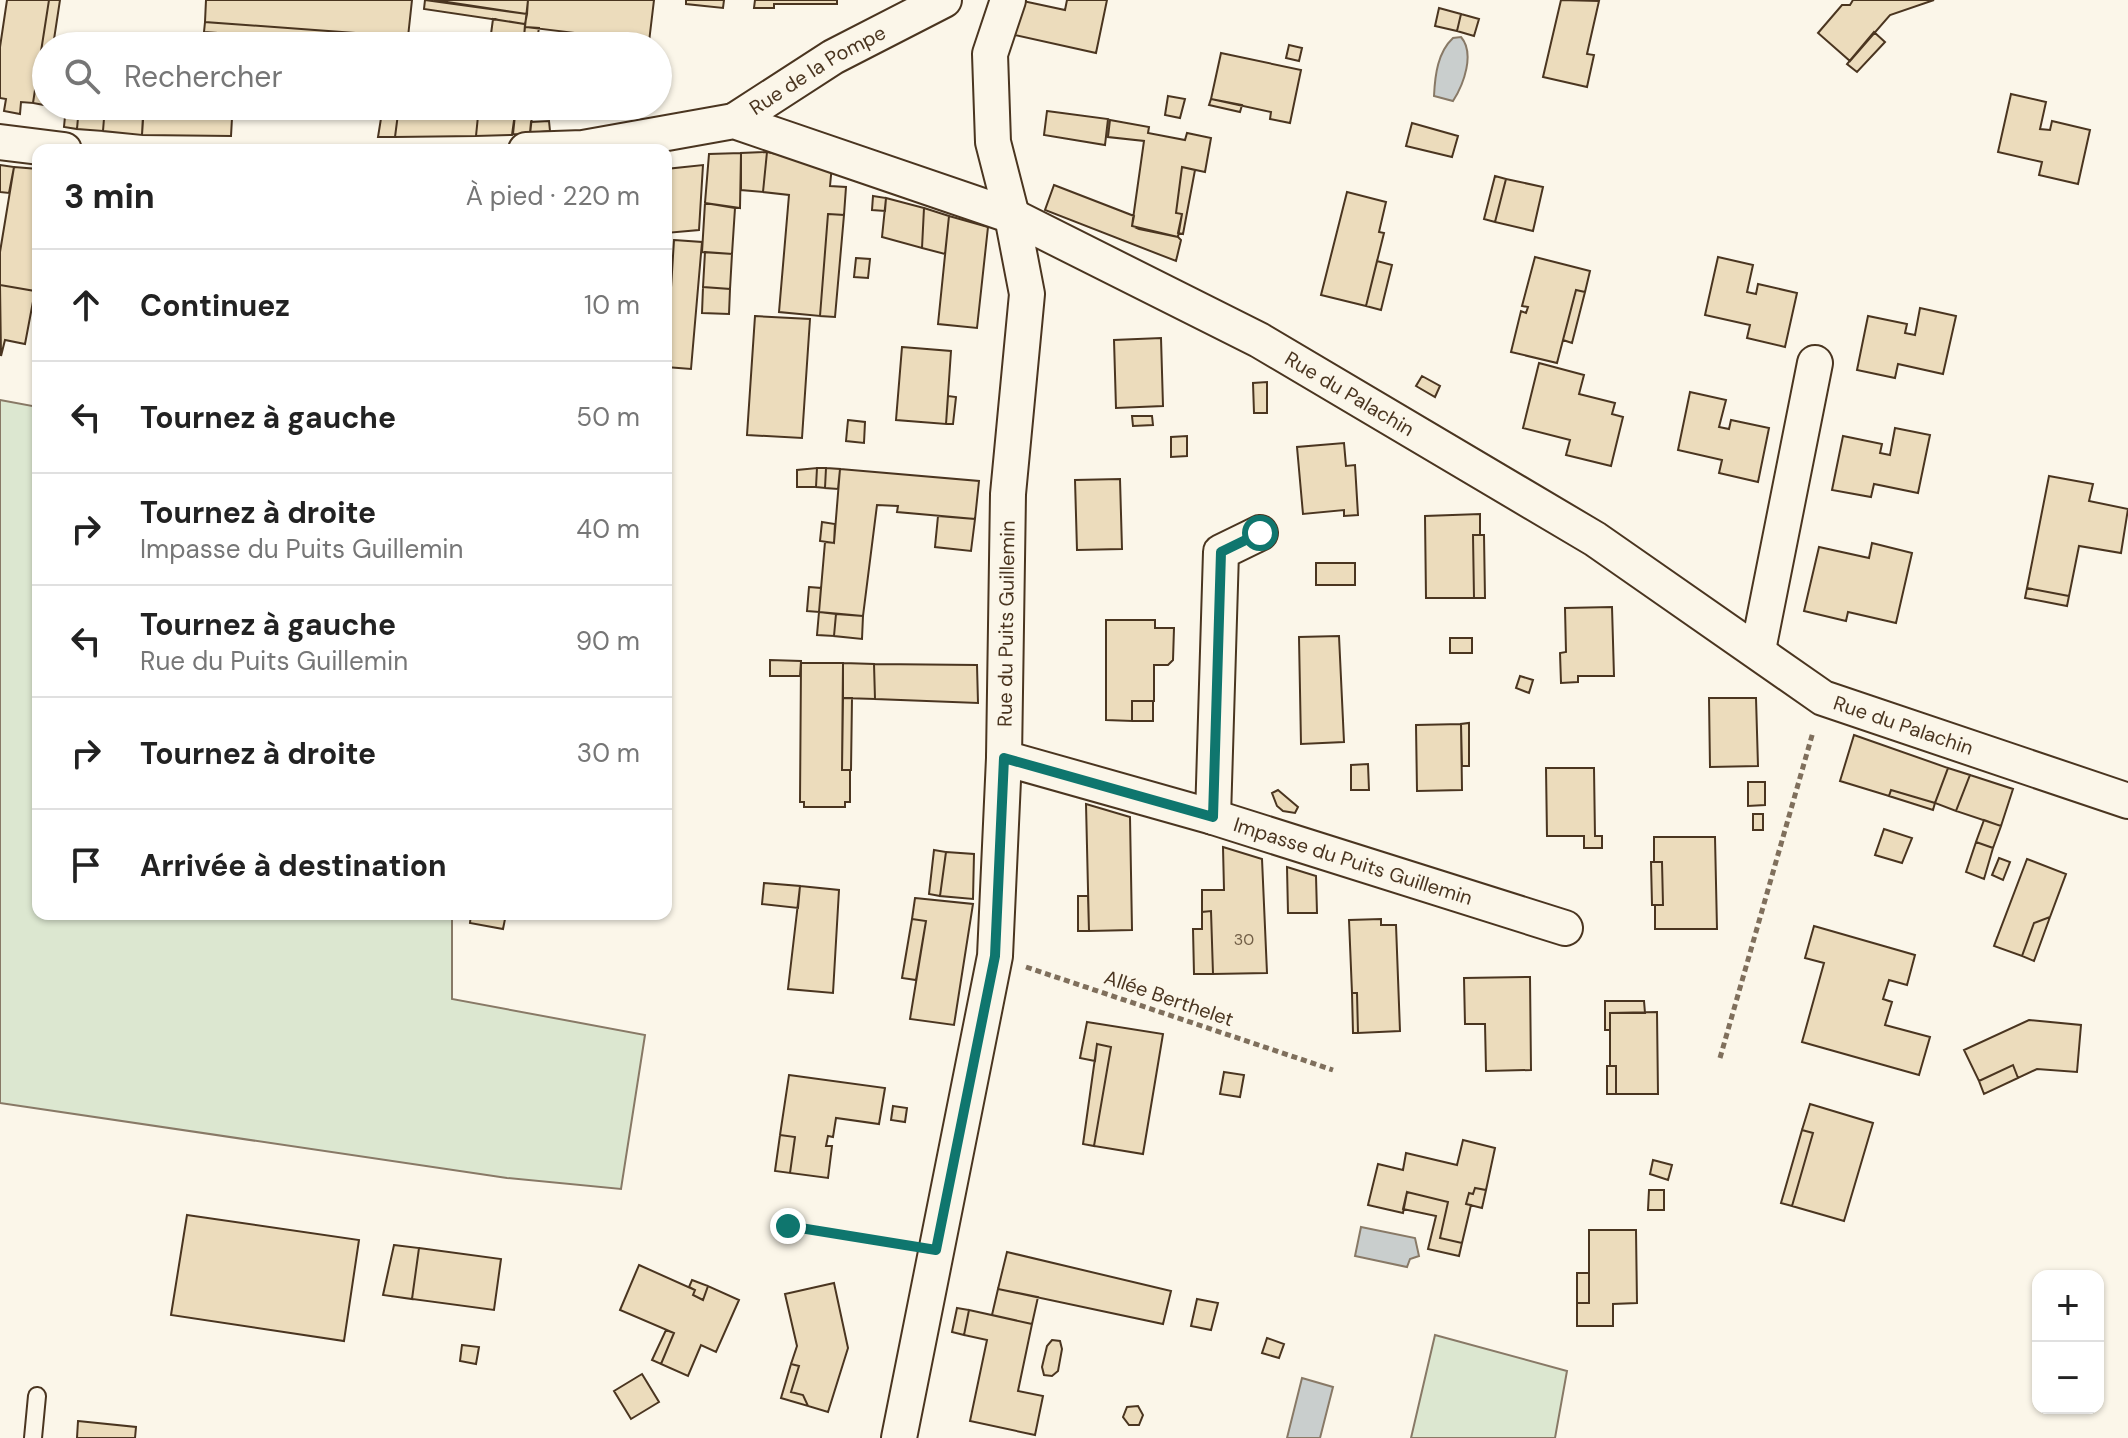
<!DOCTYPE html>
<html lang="fr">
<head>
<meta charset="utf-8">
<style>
	:root { --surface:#fff; --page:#f2f2f2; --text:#222; --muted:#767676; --line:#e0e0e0 }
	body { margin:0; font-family:"DM Sans",sans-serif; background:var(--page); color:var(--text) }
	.controls { position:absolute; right:24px; bottom:24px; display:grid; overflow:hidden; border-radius:16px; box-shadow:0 2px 6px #0004 }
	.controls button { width:72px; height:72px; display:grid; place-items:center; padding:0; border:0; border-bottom:2px solid var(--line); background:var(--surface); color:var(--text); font:40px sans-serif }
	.stop { position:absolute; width:24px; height:24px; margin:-18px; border:6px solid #0f766e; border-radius:50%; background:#fff }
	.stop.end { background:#0f766e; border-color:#fff; box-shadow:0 2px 8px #0008 }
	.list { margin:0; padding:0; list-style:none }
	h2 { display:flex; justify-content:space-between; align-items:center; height:104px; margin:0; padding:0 32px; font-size:34px }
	h2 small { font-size:26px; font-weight:400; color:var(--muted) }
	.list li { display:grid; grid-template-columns:52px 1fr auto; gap:24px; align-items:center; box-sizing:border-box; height:112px; padding:0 32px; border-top:2px solid var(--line) }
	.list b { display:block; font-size:30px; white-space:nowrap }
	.list p { margin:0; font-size:26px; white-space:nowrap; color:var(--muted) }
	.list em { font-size:26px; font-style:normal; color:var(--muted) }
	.icon { flex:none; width:44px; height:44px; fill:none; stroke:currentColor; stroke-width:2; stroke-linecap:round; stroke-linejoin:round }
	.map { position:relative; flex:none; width:2128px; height:1438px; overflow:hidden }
	.search { position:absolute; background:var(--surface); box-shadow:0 2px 6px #0004; left:32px; top:32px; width:640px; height:88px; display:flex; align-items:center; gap:20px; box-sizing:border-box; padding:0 28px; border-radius:44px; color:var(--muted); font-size:30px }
	.panel { position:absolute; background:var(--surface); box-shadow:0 2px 6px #0004; left:32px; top:144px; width:640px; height:776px; border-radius:16px }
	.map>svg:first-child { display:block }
	.green { fill:#dce7d0; stroke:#887966; stroke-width:2 }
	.water { fill:#c9cecd; stroke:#887966; stroke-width:2 }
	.building { fill:#ecdcbc; stroke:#4a3520; stroke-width:2 }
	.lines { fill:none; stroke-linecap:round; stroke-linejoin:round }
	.service-casing { stroke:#4a3520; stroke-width:20 }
	.minor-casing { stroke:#4a3520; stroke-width:38 }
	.path { stroke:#7f6f5c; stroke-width:5; stroke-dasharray:6 4; stroke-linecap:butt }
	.service { stroke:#fbf6e9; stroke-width:16 }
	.minor { stroke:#fbf6e9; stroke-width:34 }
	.route { stroke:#0f766e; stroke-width:10 }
	.labels { text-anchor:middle; stroke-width:6; stroke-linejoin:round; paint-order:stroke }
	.number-label { font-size:16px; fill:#725f47 }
	.street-label { font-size:20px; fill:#4a3520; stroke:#fbf6e9 }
</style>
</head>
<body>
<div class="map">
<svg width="2128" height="1438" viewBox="0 0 2128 1438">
	<rect width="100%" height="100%" fill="#fbf6e9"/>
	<path class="green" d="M0,400L38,407V914H452V999L645,1035L621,1189L507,1178L0,1103Z
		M1435,1335L1567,1371L1555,1438H1411Z"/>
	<path class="water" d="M1461,37C1475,53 1464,84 1453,101L1434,96C1435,74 1438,52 1453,38Z
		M1361,1227L1415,1238L1419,1256L1410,1259L1407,1267L1355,1256Z
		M1302,1378L1333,1387L1320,1438H1287Z"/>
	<path class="building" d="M7,0H49L33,103L21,102L20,114L4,111L6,99L0,98V47Z
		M49,0H60L53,46H46L44,105L33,103Z
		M206,0H412L408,37L205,22Z
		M425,0L527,14L525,24L424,9Z
		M434,0H528L527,14Z
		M528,0H654L649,42L525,27Z
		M686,0H724L723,8L686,4Z
		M755,0H837V4H774V8H754Z
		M1067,0H1107L1096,53L1015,35L1023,1L1065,10Z
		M1561,0L1599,1L1587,54L1594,55L1587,87L1543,77Z
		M1934,0L1890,15L1850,61L1818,33L1842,5H1850L1853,0Z
		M1439,8L1461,14L1457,31L1435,26Z
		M1461,14L1479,19L1474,36L1457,31Z
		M493,19L525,24L524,38L491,34Z
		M205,22L369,34L408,37L407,46H393L204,32Z
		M525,27L539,28L536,46H523Z
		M1874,32L1885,42L1857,72L1847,64Z
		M491,34L524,38L523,46H490Z
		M1289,45L1302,48L1299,61L1286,58Z
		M1221,53L1301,70L1290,123L1270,119L1271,112L1211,99Z
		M2011,94L2046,102L2040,129L2050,130L2052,121L2090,130L2078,184L2039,175L2042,162L1998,152Z
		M1168,96L1185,99L1180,118L1165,115Z
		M1211,99L1242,105L1240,112L1209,105Z
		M66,106H79L77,129L64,127Z
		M79,106H105L103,131L77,129Z
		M105,106H144L142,135L103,131Z
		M383,106H399L395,137H378Z
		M399,106H479L476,136L395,137Z
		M479,106H516L512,135L476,136Z
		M516,106H533L530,135L513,134Z
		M1047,111L1108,119L1105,145L1044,135Z
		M143,115L232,118L231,136L142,135Z
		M1110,120L1149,127L1148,133L1185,140L1187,133L1211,138L1205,172L1182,167L1176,213L1182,214L1178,237L1132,226L1144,141L1108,137Z
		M549,121L550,131L530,133L531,122Z
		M1412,123L1458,136L1452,157L1406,146Z
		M767,152L763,192L741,190V153Z
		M767,152L832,165L830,186L846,187L844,215L828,214L820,316L779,312L789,195L763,192Z
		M741,153L740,208L705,203L709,154Z
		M0,165L14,167L9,193L0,192Z
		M703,165L699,230L666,233V169Z
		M14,167L38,169V272L35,291L0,285V252Z
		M1182,167L1195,170L1183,234L1178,233L1182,214L1176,213Z
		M1495,176L1506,179L1495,222L1484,219Z
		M1506,179L1543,187L1533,231L1495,222Z
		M1054,185L1134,216L1132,226L1139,229L1178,237L1181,240L1176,261L1045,210Z
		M1347,192L1386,202L1379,232L1384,233L1366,306L1321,295Z
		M873,196L886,198L885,211L872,210Z
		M886,198L924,208L922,248L882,237Z
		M705,203L735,208L732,254L702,252Z
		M924,208L949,216L945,254L922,248Z
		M828,214L844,215L835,317L820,316Z
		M949,216L988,227L977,328L938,324Z
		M674,240L702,242L691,369L666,367Z
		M705,252L732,254L730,289L703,287Z
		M1535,257L1590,271L1585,292L1576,290L1557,363L1511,352L1521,311L1526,313L1528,307L1522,306Z
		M1718,257L1753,265L1747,292L1756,294L1758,284L1797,293L1785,347L1747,338L1750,325L1705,315Z
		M856,258L870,259L868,278L854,277Z
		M1377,261L1392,265L1381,310L1366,306Z
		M0,285L35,291L25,344L5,340L1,356Z
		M703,287L730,289L729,314L702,313Z
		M1576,290L1585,292L1572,343L1563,340Z
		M1920,308L1956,316L1943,374L1898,364L1895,378L1857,370L1868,316L1907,324L1905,333L1915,335Z
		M755,316L810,319L802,438L747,435Z
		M1161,338L1163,406L1116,408L1114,340Z
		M902,347L951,351L946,424L896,420Z
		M1539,363L1584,375L1579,394L1615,403L1612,414L1623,417L1611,466L1566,455L1570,440L1523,428Z
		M1422,376L1440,386L1435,397L1416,386Z
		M1267,382V413H1254L1253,383Z
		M1690,392L1726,400L1719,427L1729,429L1731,420L1769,428L1758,482L1719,473L1722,460L1678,450Z
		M948,396L956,397L953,424H946Z
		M1132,416H1152L1153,425L1133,426Z
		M848,420L865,422L864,443L846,441Z
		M1895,428L1930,435L1918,493L1874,484L1871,497L1832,490L1843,436L1882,444L1880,453L1890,455Z
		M1187,436V456L1171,457V437Z
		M1344,443L1346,466L1355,465L1358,515L1344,516V510L1303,514L1297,447Z
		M817,468H826L825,488L816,487Z
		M817,468L816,487H797V470Z
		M826,468L840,469L838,489L825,488Z
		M840,469L979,481L975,519L897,512L898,506L877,505L863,616L819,612L825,542L834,543Z
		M2049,476L2093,484L2089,501L2128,509L2121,553L2079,546L2069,596L2027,588Z
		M1120,479L1122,549L1077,550L1075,480Z
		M1480,514V535H1473L1474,598H1426L1425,516Z
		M938,516L975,519L971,551L935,547Z
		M822,522L835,524L834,543L820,541Z
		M1473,535H1484L1485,598H1474Z
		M1872,543L1912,553L1896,623L1848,612L1846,621L1804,611L1819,547L1869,558Z
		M1316,563H1355V585H1316Z
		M809,587L821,588L819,612L807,611Z
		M2027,588L2069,596L2067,606L2025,598Z
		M1612,607L1614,676H1578V682L1561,683L1560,653L1566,652L1565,608Z
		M819,612L836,614L834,636L817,635Z
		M836,614L863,616L862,639L834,636Z
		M1106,620H1155V628H1174L1173,660L1168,665H1154V701H1132V721L1106,720Z
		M1339,636L1344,742L1301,744L1299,637Z
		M1450,638H1472V653H1450Z
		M770,660L801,661L800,676H770Z
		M801,663H843L842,770H850V802H845V807H804V802H800Z
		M843,663L874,664L875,699L843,698Z
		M874,664L977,665L978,703L875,699Z
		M1520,676L1533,680L1529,693L1516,688Z
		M843,698H852L851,770H842Z
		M1709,698H1756L1758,766L1710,767Z
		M1132,701H1153V721H1132Z
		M1469,723V766H1462L1461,724Z
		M1461,724L1462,790L1417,791L1416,725Z
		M1854,735L1948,768L1935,803L1891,790L1889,796L1840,781Z
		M1368,764L1369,790H1351V765Z
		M1546,768H1594L1595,836H1602V848H1584V836H1547Z
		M1948,768L1970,775L1956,811L1935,803Z
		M1970,775L2013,789L2001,826L1956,811Z
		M1748,782H1765V805L1748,806Z
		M1278,790L1298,807L1295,813L1283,811L1277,806L1272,793Z
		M1891,790L1935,803L1933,810L1889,796Z
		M1086,804L1130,817L1132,930L1089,931Z
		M1753,814H1763V830H1753Z
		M1984,820L2001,826L1993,848L1976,842Z
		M1884,829L1912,838L1902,863L1875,855Z
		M1654,837H1715L1717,929H1655V905H1663L1662,862H1654Z
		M1976,842L1993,848L1984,879L1966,872Z
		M1223,847L1262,859L1267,973L1213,974L1211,911L1202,912V890H1224Z
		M934,850L946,852L940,896L929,894Z
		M946,852L974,854L973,899L940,896Z
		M1999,858L2010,862L2003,880L1992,875Z
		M2027,859L2066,874L2050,917L2034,923L2022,956L1994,946Z
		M1651,862H1662L1663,905H1652Z
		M1287,867L1316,876L1317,913H1288Z
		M764,883L800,886L798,908L762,904Z
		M800,886L839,890L833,993L788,989Z
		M1078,896H1088L1089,931H1078Z
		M915,898L973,904L954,1025L910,1019L926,921L912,919Z
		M1211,911L1213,974H1194L1193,929H1202V912Z
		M471,914H506L503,929L470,923Z
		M2050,917L2034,961L2022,956L2034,923Z
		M912,919L926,921L916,980L902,978Z
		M1381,919V925H1396L1400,1031L1358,1033L1357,993H1352L1349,920Z
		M1814,926L1915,955L1907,985L1889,980L1883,999L1892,1002L1885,1025L1930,1037L1919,1075L1802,1042L1824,963L1805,958Z
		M1530,977L1531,1070L1486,1071L1485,1024H1465L1464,978Z
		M1352,993H1357L1358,1033H1353Z
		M1605,1001H1644L1645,1013H1610V1030H1605Z
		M1657,1012L1658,1094H1616V1066H1610V1013Z
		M2029,1020L2081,1025L2077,1072L2037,1069L2018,1078L2013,1065L1979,1081L1964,1050Z
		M1087,1022L1163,1034L1143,1154L1094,1146L1111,1047L1097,1044L1095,1061L1080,1058Z
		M1097,1044L1111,1047L1094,1146L1083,1144Z
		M2013,1065L2018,1078L1984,1094L1979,1081Z
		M1607,1066H1616V1094H1607Z
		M1224,1072L1244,1075L1240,1097L1220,1094Z
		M789,1075L885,1088L879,1124L836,1118L833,1137L828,1136L826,1146H832L828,1178L790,1173L795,1137L780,1135Z
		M1810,1104L1873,1123L1844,1221L1792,1206L1813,1133L1802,1130Z
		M893,1106L907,1108L905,1122L891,1120Z
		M1802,1130L1813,1133L1792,1206L1781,1203Z
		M780,1135L795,1137L790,1173L775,1171Z
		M1463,1140L1495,1148L1486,1190L1475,1188L1473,1194L1469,1193L1466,1204L1471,1205L1462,1243L1440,1238L1448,1202L1407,1192L1403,1213L1368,1205L1378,1164L1403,1170L1406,1153L1457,1165Z
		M1653,1160L1672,1165L1668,1180L1650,1174Z
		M1475,1188L1486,1190L1482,1208L1466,1204L1469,1193L1473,1194Z
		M1649,1190H1664V1210H1648Z
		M1407,1192L1448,1202L1440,1238L1462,1243L1459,1256L1428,1249L1436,1216L1403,1209Z
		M187,1215L359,1240L344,1341L171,1315Z
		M1589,1230H1636L1637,1303L1613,1304V1326H1577V1303H1589Z
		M394,1245L419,1248L412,1299L383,1295Z
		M419,1248L501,1259L494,1310L412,1299Z
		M1007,1252L1171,1291L1163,1324L998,1289Z
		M639,1265L695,1290L693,1295L703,1300L708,1286L739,1300L716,1352L701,1345L688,1376L661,1364L674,1333L620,1310Z
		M1577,1273H1589V1303H1577Z
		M692,1280L708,1286L703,1300L693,1295L695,1290L689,1287Z
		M834,1283L848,1348L828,1412L808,1406L803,1395L791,1392L799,1366L791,1364L797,1346L785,1294Z
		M998,1289L1038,1297L1032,1324L992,1315Z
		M1197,1299L1218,1303L1211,1330L1191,1326Z
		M957,1308L969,1310L964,1335L952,1332Z
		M969,1310L1032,1324L1018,1391L1043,1396L1035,1435L970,1421L987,1340L964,1335Z
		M666,1330L674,1333L661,1364L652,1360Z
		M1267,1338L1284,1344L1279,1358L1262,1353Z
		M1052,1340L1060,1341L1062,1349L1058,1371L1052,1376L1044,1375L1042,1367L1047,1346Z
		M462,1345L479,1347L476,1364L460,1361Z
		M791,1364L799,1366L791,1392L803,1395L808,1406L781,1398Z
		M642,1374L659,1402L631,1419L614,1391Z
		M1138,1406L1143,1415L1139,1425H1129L1123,1417L1127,1407Z
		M78,1421L136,1427L135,1438H77Z"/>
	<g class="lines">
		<g class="service-casing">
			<path id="service" d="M33,1438L37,1396"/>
		</g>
		<g class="minor-casing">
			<g id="minor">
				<path id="s1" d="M734,121L833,57L944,0"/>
				<path d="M0,142L64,150"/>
				<path id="s2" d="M526,150L583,148L734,121L1012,216L1259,340L1595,539L1823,698L2128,801"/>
				<path d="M1758,650L1815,363"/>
				<path id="s3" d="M1004,758L1213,817L1565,928"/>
				<path d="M1213,817L1221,552L1260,533"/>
				<path id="s4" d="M899,1438L995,956L1004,758L1008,494L1027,294L1012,216L993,142L990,54L1008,0"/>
			</g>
		</g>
		<path class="path" d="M1026,967L1333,1070
			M1720,1058L1813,732
			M788,1226L901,1244"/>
		<use href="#service" class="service"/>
		<use href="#minor" class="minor"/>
	</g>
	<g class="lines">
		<path class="route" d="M788,1226L936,1250L995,956L1004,758L1213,817L1221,552L1260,533"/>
	</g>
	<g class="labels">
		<g class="number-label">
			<text x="1244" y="945">30</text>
		</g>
		<g class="street-label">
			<text dy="7" stroke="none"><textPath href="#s1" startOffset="98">Rue de la Pompe</textPath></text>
			<text dy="7" stroke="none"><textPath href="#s2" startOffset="886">Rue du Palachin</textPath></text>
			<text dy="7" stroke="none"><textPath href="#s4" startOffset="824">Rue du Puits Guillemin</textPath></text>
			<text dy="7" stroke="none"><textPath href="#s2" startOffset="1534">Rue du Palachin</textPath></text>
			<text dy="7" stroke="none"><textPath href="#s3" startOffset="364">Impasse du Puits Guillemin</textPath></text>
			<text transform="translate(1169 998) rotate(19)" y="7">Allée Berthelet</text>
		</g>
	</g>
</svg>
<div class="controls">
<button>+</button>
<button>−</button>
</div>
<div class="stop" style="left:1260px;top:533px"></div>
<div class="stop end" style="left:788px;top:1226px"></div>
<div class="search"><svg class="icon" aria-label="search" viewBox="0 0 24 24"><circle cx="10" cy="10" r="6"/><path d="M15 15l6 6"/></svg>Rechercher</div>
<section class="panel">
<h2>3 min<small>À pied · 220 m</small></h2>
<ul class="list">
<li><svg class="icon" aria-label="ahead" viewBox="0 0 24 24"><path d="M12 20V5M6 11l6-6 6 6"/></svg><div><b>Continuez</b></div><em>10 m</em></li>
<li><svg class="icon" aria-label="left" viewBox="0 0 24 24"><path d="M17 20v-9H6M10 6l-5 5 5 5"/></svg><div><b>Tournez à gauche</b></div><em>50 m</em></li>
<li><svg class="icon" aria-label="right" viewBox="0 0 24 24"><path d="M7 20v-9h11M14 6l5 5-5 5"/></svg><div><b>Tournez à droite</b><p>Impasse du Puits Guillemin</p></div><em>40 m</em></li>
<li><svg class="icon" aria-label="left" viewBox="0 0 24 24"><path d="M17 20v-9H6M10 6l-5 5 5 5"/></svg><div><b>Tournez à gauche</b><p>Rue du Puits Guillemin</p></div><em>90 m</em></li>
<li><svg class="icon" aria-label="right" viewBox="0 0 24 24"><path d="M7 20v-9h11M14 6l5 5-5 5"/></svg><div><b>Tournez à droite</b></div><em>30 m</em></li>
<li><svg class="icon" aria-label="arrive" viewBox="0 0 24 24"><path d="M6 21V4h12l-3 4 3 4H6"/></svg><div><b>Arrivée à destination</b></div></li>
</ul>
</section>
</div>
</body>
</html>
